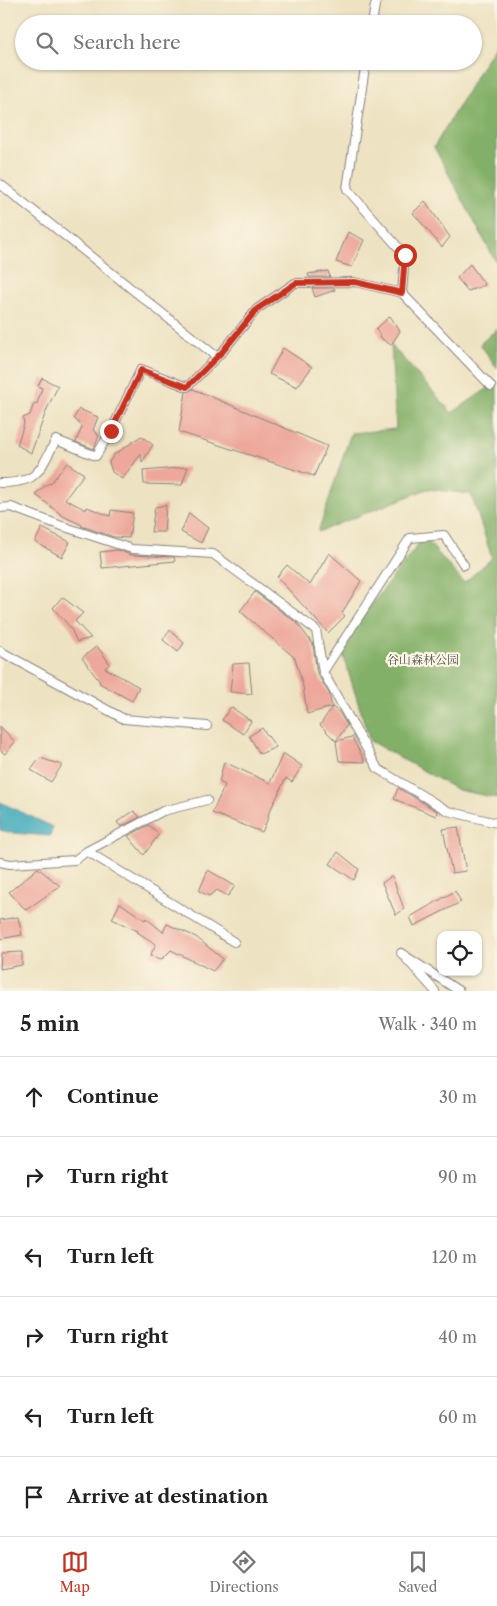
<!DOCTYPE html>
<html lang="en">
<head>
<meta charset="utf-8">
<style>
	:root { --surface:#fff; --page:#f2f2f2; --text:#222; --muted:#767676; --line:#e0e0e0; --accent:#c8321e }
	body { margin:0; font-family:"Libre Caslon Text","Noto Serif SC",serif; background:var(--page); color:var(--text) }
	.controls { position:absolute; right:15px; bottom:15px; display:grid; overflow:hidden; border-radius:10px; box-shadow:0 1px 4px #0004 }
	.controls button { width:45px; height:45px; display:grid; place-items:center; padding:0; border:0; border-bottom:1px solid var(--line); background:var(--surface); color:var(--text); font:25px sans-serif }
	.stop { position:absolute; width:15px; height:15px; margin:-11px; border:4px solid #c8321e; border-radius:50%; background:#fff }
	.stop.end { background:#c8321e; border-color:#fff; box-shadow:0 1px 5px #0008 }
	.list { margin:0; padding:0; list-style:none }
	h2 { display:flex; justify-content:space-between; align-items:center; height:65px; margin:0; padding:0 20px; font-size:21px }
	h2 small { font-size:16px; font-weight:400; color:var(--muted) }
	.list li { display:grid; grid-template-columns:32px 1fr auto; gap:15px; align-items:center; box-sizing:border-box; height:80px; padding:0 20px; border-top:1px solid var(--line) }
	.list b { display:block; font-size:19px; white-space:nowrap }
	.list em { font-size:16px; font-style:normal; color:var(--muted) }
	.icon { flex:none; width:28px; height:28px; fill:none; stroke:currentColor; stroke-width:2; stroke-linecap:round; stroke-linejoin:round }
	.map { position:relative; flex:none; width:497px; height:991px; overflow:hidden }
	.search { position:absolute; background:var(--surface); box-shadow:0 1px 4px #0004; left:15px; right:15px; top:15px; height:55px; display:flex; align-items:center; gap:12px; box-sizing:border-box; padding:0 18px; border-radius:28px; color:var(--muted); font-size:19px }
	.sheet { height:545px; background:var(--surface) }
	nav { display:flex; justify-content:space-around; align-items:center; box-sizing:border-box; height:70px; border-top:1px solid var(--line); background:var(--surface); font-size:14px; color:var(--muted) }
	nav a { display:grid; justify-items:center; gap:2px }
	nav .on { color:var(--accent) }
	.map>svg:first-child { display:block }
	.forest { fill:#83b068; stroke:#526952 }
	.water { fill:#3daabb; stroke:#30667b }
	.building { fill:#eda89b }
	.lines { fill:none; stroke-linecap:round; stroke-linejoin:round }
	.minor-casing { stroke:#88827e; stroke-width:10 }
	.minor { stroke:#fff; stroke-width:8 }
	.route { stroke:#c8321e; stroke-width:6 }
	.labels { text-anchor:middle; stroke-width:4.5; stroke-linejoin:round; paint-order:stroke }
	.park-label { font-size:12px; fill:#49554d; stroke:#fcf5e5 }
</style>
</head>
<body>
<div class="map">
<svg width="497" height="991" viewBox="0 0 497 991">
	<rect width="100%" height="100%" fill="#fcf5e5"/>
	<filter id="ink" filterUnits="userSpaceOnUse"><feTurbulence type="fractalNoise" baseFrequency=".02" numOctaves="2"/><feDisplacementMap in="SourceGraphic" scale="10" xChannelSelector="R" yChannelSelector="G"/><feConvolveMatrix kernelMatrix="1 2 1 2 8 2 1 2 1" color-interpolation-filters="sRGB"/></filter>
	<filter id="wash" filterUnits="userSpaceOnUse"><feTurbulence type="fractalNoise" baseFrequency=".0096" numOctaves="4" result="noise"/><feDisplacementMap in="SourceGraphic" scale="20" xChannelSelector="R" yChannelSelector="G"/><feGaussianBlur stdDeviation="1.12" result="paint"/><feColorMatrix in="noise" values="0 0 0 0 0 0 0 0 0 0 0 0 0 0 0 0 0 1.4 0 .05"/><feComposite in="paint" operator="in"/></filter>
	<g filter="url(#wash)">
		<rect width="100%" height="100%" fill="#ede2c1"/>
		<path class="forest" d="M497,41V264L434,147Z
			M497,329V368L480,344Z
			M391,345L452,413L497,382V798L458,790L370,741L340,645L424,537L464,583L492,558L471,494L427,489L318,532L351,433L396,429Z"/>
		<path class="water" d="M0,802L53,827L50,836L13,833L0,830Z"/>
		<g id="blocks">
			<path class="building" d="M425,201L450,237L442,247L413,213Z
				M348,232L364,240L352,267L336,262Z
				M470,264L485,285L468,291L457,278Z
				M328,271L330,277H309L308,274Z
				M312,288H334L335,290L315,297Z
				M390,316L400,331L391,345L382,339L376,329Z
				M283,348L312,367L297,387L269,374Z
				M42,378L58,386L47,409L31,453L17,445L24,424L23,418L30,415L34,403L37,404L42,388L38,386Z
				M193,389L327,446L314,476L179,432L186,392Z
				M79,409L98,417L93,430L99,436L94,449L76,442L82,427L74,418Z
				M141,436L153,445L142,462L141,454L122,479L112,472L109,462L114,455Z
				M67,463L84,474L65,499L86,510L87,507L110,516L111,510L133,513L129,538L114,537L81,526L82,525L63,516L35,494L49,483L50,484Z
				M188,467L182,485L144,484L143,471Z
				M166,505L164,532H151L155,507Z
				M189,513L208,528L201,543L181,532Z
				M42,528L70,542L62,557L35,542Z
				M118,550L131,555L174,557L175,561L102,568L100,552Z
				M329,553L361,581L342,613L345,616L328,633L277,577L287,565L310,585Z
				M255,592L297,623L313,644L317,673L329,693L332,707L307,714L303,686L295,658L240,611Z
				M62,597L83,613L75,621L91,638L77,642L70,627L53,608Z
				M170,630L184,643L178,652L163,640Z
				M97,646L110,664L105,668L139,687L132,701L99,683L100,682L82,658Z
				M249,663L252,694L230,692L233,664Z
				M231,707L251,721L243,734L222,720Z
				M332,707L339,712L347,725L336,741L320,725Z
				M0,726L15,742L5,754L0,750Z
				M262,728L276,747L260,754L249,736Z
				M352,737L365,762L339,761L336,741Z
				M283,753L302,766L292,782L286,778L268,815L269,816L262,832L212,813L225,785L219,782L224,762L270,783Z
				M40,758L62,765L51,782L31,770Z
				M398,788L437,811L436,816L394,799Z
				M134,811L140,817L121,827L117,822Z
				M149,825L159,834L144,855L128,836Z
				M458,827L466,871L452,873L443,829Z
				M338,852L359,869L354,880L330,864Z
				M38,868L60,886L26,910L9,892Z
				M208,870L235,886L228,896L217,890L209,896L199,891Z
				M392,876L404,909L396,915L382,883Z
				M455,891L461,902L414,926L410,917Z
				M120,903L145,920L146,918L163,932L167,924L196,937L223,959L213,971L171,950L162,959L150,956L156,944L137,932L138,931L112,919Z
				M18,917L22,935L0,939V920Z
				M22,952V965L0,969L1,953Z"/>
		</g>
	</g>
	<g filter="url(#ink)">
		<use href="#blocks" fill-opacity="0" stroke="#88827e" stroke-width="1"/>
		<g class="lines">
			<g class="minor-casing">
				<path id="minor" d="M372,24L375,5L378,0
					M366,61L347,189L405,255L402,293
					M0,184L217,357
					M0,483C39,483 39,471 56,440L96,456L111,431L141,369L187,387L223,351L257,309L295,283L355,282L402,293L491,386
					M0,508L11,507L59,525L132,549L213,554L316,630L323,672
					M464,565L444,535L410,538L323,672L378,769L448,811L497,823
					M0,651L124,719L207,726
					M87,851L163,811L207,800
					M0,862L10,864L75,860L87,851L234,942
					M435,991L401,953L459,991"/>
			</g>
			<use href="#minor" class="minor"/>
		</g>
	</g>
	<g class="lines" filter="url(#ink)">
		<path class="route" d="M111,431L141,370L187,387L223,351L257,309L296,283L355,282L402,293L405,255"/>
	</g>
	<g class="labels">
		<g class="park-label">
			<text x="423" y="664">谷山森林公园</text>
		</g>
	</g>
</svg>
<div class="controls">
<button><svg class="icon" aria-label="locate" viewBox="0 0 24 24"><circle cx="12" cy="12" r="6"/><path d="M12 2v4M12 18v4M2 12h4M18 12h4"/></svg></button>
</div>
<div class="stop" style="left:405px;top:255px"></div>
<div class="stop end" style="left:111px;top:431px"></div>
<div class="search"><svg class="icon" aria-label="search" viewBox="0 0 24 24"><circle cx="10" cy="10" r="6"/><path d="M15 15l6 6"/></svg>Search here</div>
</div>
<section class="sheet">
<h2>5 min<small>Walk · 340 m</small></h2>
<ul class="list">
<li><svg class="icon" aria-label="ahead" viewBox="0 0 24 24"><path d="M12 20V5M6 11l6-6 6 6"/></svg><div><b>Continue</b></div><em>30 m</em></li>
<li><svg class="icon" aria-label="right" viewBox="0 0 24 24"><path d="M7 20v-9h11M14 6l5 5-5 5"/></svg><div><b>Turn right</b></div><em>90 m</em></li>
<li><svg class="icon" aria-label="left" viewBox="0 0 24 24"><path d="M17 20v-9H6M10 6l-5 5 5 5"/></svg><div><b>Turn left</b></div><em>120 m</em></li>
<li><svg class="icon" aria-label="right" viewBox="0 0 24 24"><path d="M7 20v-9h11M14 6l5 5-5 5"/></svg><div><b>Turn right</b></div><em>40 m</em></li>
<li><svg class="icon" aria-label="left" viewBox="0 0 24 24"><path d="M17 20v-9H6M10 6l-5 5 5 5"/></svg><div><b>Turn left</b></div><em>60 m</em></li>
<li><svg class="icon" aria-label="arrive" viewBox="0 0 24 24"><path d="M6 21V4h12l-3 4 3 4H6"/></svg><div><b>Arrive at destination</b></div></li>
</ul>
</section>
<nav>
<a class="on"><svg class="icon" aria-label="map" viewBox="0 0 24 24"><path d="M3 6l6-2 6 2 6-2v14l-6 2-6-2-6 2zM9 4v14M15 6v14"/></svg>Map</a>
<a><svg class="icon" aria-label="directions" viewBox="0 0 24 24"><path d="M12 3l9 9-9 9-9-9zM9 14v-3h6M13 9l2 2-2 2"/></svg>Directions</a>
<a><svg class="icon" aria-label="saved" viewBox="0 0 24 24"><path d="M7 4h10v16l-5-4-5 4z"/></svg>Saved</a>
</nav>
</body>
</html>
